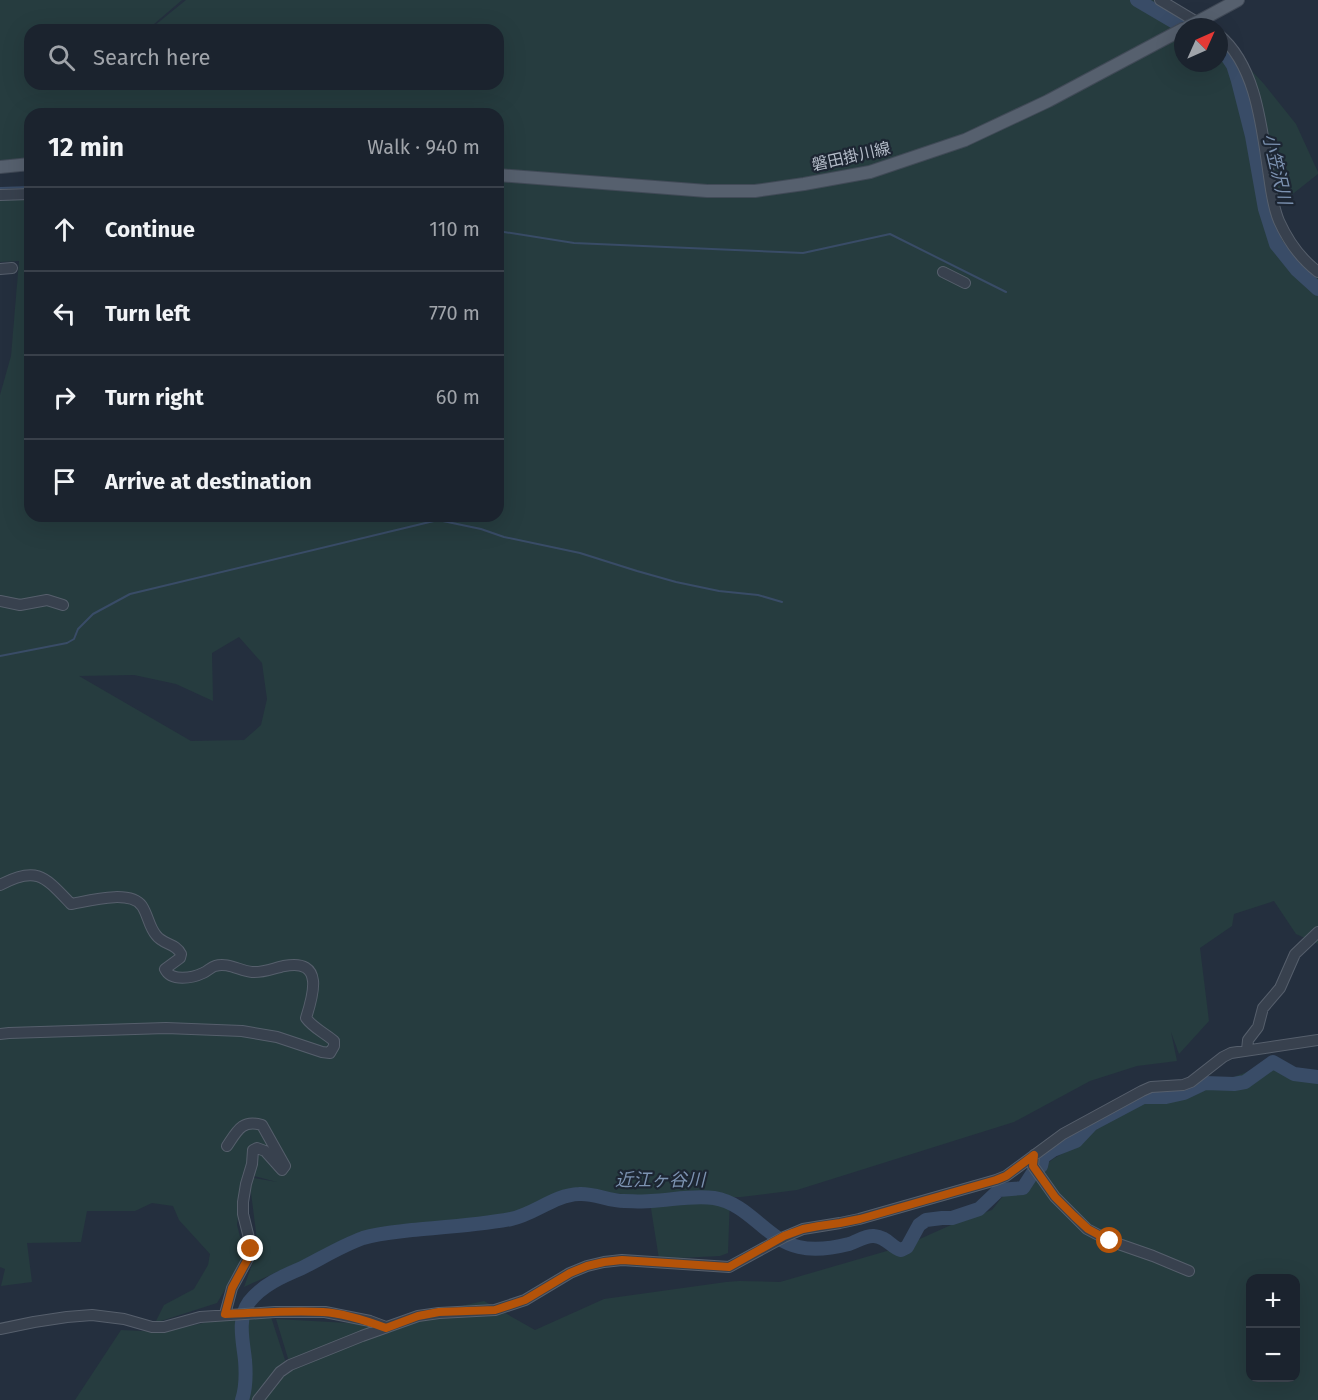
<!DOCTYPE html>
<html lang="en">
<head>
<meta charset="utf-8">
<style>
	:root { --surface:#1b232e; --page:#242b36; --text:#f1f3f6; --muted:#a0a4aa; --line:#39404a }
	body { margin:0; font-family:"Fira Sans","Noto Sans JP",sans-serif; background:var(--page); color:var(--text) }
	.controls { position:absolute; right:18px; bottom:18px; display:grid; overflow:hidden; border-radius:12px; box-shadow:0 6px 24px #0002 }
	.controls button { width:54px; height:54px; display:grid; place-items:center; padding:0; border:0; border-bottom:2px solid var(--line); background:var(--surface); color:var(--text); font:30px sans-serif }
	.compass { position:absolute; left:1174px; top:18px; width:54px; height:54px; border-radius:50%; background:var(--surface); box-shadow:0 6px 24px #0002; rotate:45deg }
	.stop { position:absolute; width:18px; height:18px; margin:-14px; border:4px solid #b45309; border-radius:50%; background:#fff }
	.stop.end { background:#b45309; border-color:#fff; box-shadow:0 2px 6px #0008 }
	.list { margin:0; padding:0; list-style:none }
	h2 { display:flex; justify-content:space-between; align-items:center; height:78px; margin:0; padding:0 24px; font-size:26px }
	h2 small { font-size:20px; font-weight:400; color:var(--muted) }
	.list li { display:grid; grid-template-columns:39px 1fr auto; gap:18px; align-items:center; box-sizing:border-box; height:84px; padding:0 24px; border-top:2px solid var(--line) }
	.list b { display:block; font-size:22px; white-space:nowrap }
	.list em { font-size:20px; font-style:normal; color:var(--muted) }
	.icon { flex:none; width:33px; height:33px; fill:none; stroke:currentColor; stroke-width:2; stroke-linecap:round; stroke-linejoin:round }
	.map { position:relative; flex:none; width:1318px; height:1400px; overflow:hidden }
	.search { position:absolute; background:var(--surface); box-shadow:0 6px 24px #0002; left:24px; top:24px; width:480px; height:66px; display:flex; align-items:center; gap:15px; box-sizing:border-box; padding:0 21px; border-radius:18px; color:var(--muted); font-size:22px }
	.panel { position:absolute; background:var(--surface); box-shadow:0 6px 24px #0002; left:24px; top:108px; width:480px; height:414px; border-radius:18px }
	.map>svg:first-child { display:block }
	.green { fill:#263c3f; fill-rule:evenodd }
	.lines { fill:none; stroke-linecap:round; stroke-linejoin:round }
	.stream { stroke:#394c67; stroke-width:2 }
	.river { stroke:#394c67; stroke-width:14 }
	.minor-casing { stroke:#565f6c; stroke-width:12 }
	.major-casing { stroke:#414a57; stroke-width:14 }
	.minor { stroke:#38414e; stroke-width:10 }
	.major { stroke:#56606e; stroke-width:12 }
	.major-bridge-casing { stroke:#414a57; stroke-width:14; stroke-linecap:butt }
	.major-bridge { stroke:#56606e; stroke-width:12 }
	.route { stroke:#b45309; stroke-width:8 }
	.labels { text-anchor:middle; stroke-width:4.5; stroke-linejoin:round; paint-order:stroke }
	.street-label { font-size:16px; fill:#b4bcc9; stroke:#1d2633 }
	.water-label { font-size:18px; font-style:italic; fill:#7c92b1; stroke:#1d2633 }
</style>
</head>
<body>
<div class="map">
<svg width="1318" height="1400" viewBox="0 0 1318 1400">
	<rect width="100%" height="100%" fill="#242f3e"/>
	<path class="green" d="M0,0H182L147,30H30V84H498V30H149L186,0H1153L1196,27L1183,34V63H1219V41L1226,43L1264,84L1296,124L1318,172V174L1280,204L1270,224L1305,261L1318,271V944L1296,934L1274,901L1234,914L1232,926L1200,948L1209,1021L1179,1054L1171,1032L1177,1061L1137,1066L1090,1081L1014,1122L797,1190L741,1197H730L728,1253L720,1256L659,1259L649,1196L570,1190L521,1213L498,1218L398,1225L299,1262L244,1287L258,1248L249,1177L277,1182L243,1173L237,1225L245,1256L217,1303L155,1323L164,1305L194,1289L208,1265L210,1254L179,1220L173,1206L152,1203L135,1211H87L81,1242L27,1243L32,1282L1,1286L5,1269L0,1267V395L11,356L19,261L0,262V197L21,194L30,167V516H498V114H30V161L0,165ZM239,637L262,663L267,699L261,725L244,740L191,741L79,676L134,675L176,684L213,701L212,653Z
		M1273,1062L1313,1081L1318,1079V1400H265L290,1365L276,1319L384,1325L388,1322L484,1301L535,1330L604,1299L726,1282L739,1281L780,1282L904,1246L960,1221L992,1210L1003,1196L1013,1189L1040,1176L1037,1172L1053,1159L1086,1140L1098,1125L1140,1104L1170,1101ZM1250,1278H1296V1378H1250Z
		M229,1317H271L286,1363L253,1400H75L121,1330L164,1332Z"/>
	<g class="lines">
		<path class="stream" d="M0,188L30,187
			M498,231L574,243L803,253L890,234L1006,292
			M0,656L67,643L74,639L78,629L93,614L130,594L438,520L481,529L504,537L580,553L637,571L676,582L719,591L758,595L782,602"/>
		<path class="river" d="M1137,0L1183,27
			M1219,48L1223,50L1233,65L1238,81L1252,136L1265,209L1276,244L1297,270L1318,289
			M242,1400C246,1388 246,1372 245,1360C243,1341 237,1319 249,1302C262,1285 283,1276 302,1268C322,1258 341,1246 363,1238C379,1233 396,1232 412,1230C445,1227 479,1225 511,1219C535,1214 554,1195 579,1194C594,1193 609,1201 624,1201C633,1201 642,1202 651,1201C672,1200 693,1195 714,1198C750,1204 766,1240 799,1247C816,1251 833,1248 849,1244C856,1242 866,1235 874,1236C887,1237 891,1247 901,1250L907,1247L919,1225L926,1220L942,1218H952L979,1209L999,1190L1023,1188L1034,1171L1041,1166L1043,1157L1053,1150L1076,1141L1092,1124L1143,1097H1166L1184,1093L1205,1083L1234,1084L1245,1082L1273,1062L1294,1074L1318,1077"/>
		<g class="minor-casing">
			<path id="minor" d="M1160,0L1205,27
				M1219,35C1257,66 1262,131 1269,176C1271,191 1273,207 1279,221C1288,241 1301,259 1318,272
				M0,195L30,194
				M0,269L12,268
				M943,272L965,283
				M0,601L20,605L47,600L63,605
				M0,885C37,865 45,877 71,904C88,901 130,889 142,906C148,915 149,927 156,935C163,945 176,943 181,954L180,958L165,969C171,982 193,978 203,973C208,971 211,967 215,966C228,962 240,971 252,972C263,973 274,968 284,966C325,958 313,996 306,1018C313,1028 325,1033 334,1041V1046L330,1053L322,1052L277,1037L242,1031L166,1028L9,1033L0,1034
				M1247,1050L1248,1040L1258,1027L1263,1008L1280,988L1295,954L1318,932
				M1034,1155L1033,1166L1055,1197L1087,1229L1110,1241L1153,1256L1189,1271
				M225,1314L232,1288L251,1253V1246L243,1214V1202L246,1184L252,1164L253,1150L257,1148L265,1151L282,1170L285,1166L262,1125C242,1119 237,1131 227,1146
				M0,1329L34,1322L67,1317L92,1315L124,1319L152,1327H164L200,1317L275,1312H325L370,1321L386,1327
				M258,1400L280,1372L290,1365L362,1336L418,1316L439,1313L495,1310L525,1300L570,1273L587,1266L604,1262L622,1260L729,1267L784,1237L803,1229L840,1223L859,1219L996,1180L1006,1176L1063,1134L1142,1091L1151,1087L1183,1085L1191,1082L1223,1057L1231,1053L1318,1040"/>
		</g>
		<g class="major-casing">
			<path id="major" d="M1203,19L1238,0
				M0,167L30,164
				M498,175L707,191H755L804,184L870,172L965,140L1048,101L1183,29"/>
		</g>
		<use href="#minor" class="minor"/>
		<use href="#major" class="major"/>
		<g class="major-bridge-casing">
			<path id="major-bridge" d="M1187,27L1203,19"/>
		</g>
		<use href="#major-bridge" class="major-bridge"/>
	</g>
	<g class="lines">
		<path class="route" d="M251,1249V1253L232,1288L225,1314C257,1313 290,1310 323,1312C343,1313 367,1321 386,1328L418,1316L439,1312L495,1310L525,1300L570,1273L587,1266L604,1262L622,1260L729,1267L784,1236L803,1229L819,1226L840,1223L860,1219L996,1180L1006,1176L1034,1155L1033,1166L1055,1197L1074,1216L1088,1229L1110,1241"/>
	</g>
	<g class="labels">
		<g class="street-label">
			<text transform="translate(851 156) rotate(-13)" y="6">磐田掛川線</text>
		</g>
		<g class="water-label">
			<text transform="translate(1277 169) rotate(77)" y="6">小笠沢川</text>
			<text x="660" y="1186">近江ヶ谷川</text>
		</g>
	</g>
</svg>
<div class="controls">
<button>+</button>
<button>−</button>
</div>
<svg class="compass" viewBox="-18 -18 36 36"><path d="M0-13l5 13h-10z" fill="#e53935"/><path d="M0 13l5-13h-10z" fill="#a0a4aa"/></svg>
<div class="stop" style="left:1110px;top:1241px"></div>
<div class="stop end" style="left:251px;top:1249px"></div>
<div class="search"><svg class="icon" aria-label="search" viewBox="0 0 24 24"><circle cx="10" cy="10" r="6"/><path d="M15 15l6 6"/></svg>Search here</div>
<section class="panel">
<h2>12 min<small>Walk · 940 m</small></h2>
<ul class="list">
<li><svg class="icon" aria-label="ahead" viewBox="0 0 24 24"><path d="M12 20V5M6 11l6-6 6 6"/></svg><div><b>Continue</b></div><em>110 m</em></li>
<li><svg class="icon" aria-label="left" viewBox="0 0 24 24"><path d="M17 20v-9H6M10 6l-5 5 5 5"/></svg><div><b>Turn left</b></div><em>770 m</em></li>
<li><svg class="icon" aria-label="right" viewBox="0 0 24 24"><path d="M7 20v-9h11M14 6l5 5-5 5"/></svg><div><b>Turn right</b></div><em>60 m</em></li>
<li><svg class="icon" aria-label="arrive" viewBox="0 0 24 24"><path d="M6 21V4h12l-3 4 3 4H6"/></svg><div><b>Arrive at destination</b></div></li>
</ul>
</section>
</div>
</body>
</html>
